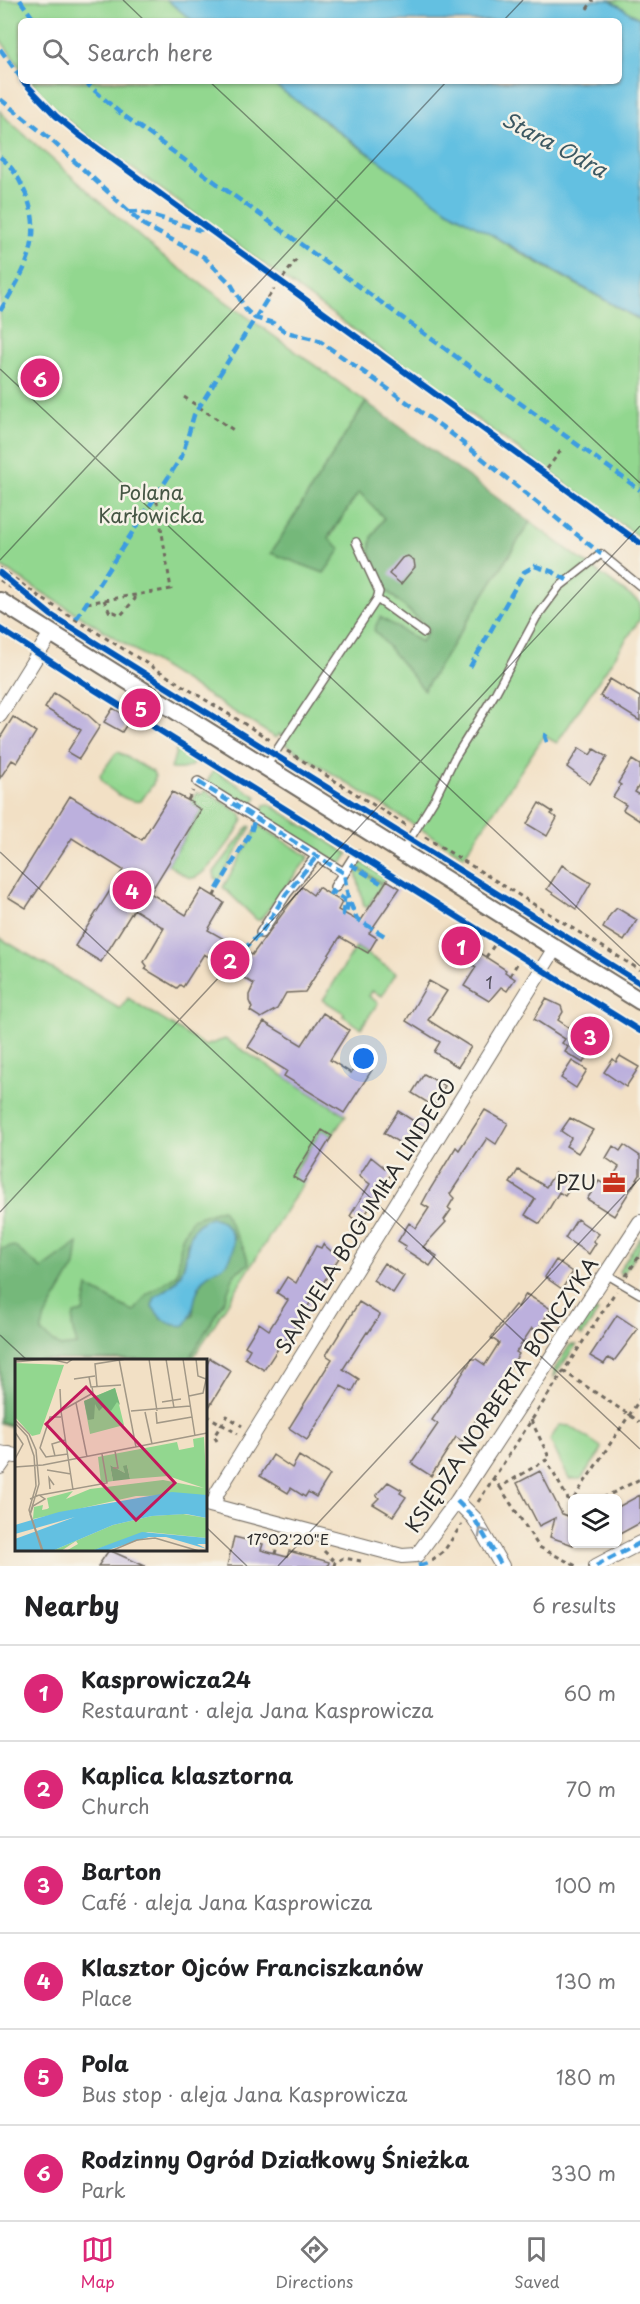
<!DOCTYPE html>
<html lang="en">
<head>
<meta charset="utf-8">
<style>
	:root { --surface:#fff; --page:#f6f6f6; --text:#202124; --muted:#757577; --line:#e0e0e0; --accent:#db2777 }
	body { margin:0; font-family:"Playpen Sans",sans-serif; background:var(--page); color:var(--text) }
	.controls { position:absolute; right:18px; bottom:18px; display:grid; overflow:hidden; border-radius:9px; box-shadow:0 2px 4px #0004 }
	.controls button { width:54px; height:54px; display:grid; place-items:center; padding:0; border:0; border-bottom:2px solid var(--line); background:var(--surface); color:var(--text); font:30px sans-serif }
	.you { position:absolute; left:364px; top:1059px; width:21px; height:21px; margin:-15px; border:4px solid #fff; border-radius:50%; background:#1a73e8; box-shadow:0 0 0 9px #1a73e833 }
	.badge { display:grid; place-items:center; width:39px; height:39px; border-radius:50%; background:var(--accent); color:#fff; font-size:20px; font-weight:700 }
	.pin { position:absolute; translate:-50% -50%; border:3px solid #fff; box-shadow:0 2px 6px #0006 }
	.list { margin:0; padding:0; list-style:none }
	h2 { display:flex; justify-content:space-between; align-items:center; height:78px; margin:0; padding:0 24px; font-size:26px }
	h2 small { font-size:20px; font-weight:400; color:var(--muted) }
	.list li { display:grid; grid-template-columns:39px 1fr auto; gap:18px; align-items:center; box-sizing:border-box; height:96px; padding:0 24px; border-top:2px solid var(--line) }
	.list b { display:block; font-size:22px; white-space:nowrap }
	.list p { margin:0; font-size:20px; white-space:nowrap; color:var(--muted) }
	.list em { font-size:20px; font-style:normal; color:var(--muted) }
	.icon { flex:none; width:33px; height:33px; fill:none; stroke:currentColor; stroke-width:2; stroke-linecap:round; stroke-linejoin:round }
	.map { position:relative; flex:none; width:640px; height:1566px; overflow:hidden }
	.search { position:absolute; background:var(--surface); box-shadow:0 2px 4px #0004; left:18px; right:18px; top:18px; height:66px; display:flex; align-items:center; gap:15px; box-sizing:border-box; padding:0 21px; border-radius:9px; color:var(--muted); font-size:22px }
	.sheet { height:654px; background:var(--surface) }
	nav { display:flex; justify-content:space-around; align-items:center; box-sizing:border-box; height:84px; border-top:2px solid var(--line); background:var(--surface); font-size:16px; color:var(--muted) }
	nav a { display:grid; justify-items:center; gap:3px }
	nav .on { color:var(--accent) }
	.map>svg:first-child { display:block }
	.green { fill:#92d78f; stroke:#5e815d; stroke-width:1.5 }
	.forest { fill:#75b87a; stroke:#507252; stroke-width:1.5; fill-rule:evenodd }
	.water { fill:#63c0e1; stroke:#477686; stroke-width:1.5 }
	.building { fill:#bcb0dd }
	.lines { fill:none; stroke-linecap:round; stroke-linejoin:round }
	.service-casing { stroke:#716a61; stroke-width:10 }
	.pedestrian-casing { stroke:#716a61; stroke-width:12 }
	.minor-casing { stroke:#716a61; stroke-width:16 }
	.tertiary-casing { stroke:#716a61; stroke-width:20 }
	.path { stroke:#716a61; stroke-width:3; stroke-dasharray:4.5 4.5; stroke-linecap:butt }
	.service { stroke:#fff; stroke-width:7 }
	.pedestrian { stroke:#fff; stroke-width:9 }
	.minor { stroke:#fff; stroke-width:14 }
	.tertiary { stroke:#fff; stroke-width:16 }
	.quiet { stroke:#3d9ce1; stroke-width:4.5; stroke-dasharray:9 4.5; stroke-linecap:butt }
	.cycleway-casing { stroke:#f7f3e8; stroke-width:10 }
	.cycleway { stroke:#0057b8; stroke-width:6 }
	.oneway { stroke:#a0a0a0 }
	.ticks { fill:none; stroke:#2b2b2b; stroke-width:1.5; stroke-opacity:0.45 }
	.labels { text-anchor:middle; stroke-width:5; stroke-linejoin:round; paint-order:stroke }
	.number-label { font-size:16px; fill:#4f4c58 }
	.park-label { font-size:20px; fill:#455644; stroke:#f7f3e8 }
	.poi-label { font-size:20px; fill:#2b2b2b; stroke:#f7f3e8; text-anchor:end }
	.street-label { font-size:20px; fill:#2b2b2b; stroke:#f7f3e8 }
	.water-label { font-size:21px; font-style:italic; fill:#3c5862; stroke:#f7f3e8 }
	.inset-road { fill:none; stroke:#a29887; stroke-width:1.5 }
	.view { fill:#c2185b; fill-opacity:0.15; stroke:#c2185b; stroke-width:3 }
	.inset-edge { fill:none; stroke:#2b2b2b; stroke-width:3 }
	.ticks-label { font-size:15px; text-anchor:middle; fill:#2b2b2b; stroke:#f7f3e8; stroke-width:5; stroke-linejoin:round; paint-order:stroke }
</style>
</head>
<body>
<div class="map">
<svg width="640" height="1566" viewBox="0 0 640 1566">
	<rect width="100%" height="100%" fill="#f7f3e8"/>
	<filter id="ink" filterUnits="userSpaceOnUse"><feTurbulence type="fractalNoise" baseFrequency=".0167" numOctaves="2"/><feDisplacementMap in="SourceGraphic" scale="12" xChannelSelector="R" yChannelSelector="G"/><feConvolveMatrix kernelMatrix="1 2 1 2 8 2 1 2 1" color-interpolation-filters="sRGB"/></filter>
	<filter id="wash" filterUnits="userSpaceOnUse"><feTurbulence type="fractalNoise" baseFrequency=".008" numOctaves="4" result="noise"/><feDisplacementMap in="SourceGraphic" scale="24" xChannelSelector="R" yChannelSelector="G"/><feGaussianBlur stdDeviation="1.35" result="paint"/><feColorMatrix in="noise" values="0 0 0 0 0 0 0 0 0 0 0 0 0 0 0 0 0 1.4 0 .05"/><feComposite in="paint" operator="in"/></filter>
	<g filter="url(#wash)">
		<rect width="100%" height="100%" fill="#f2e0c5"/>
		<path class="green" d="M0,0H167L193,21H21V69L0,39Z
			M610,0H640V19Z
			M30,81H269L360,148L515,250L640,320V538L81,131L59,113Z
			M0,111L8,120L158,253L366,402L271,553L329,539L359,491L384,518L372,537L385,589L429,629L421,642L424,689L530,522L640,603V619L557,743L544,736L464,856L285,744V737L279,734L276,738L0,566Z
			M177,747L197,760C190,769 182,770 171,769Z
			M118,752L153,772L155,776L153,784L141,801C129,804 102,787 100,775L115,754Z
			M214,770L257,797L249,810L207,782Z
			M205,790L242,815L243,820C237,833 207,875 193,878C186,879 174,868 168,864L202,810L191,802L197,792L201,795Z
			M269,804L348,854L341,865L261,815L264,805Z
			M259,825L309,857L260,920H257L223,887Z
			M249,826L251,827L219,881L215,878L214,872Z
			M361,862L386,878L382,883L357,867Z
			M359,870L382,885L367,908L364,906L356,872Z
			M0,938L120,1009L128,998L205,1046L225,1039L346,1115L332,1136L322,1130L294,1172L305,1180L192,1360H16V1428L0,1423Z
			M356,947L396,973L382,996L372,991L369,996L378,1003L361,1028L343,1016L344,1013L323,1000Z
			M640,1238V1248L622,1276L619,1271Z
			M592,1310L598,1312L582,1336L578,1332Z
			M570,1345H576L554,1377V1370Z
			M559,1425L570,1426L601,1447L600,1453L581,1479H569L550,1440Z"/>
		<path class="forest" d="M366,402L530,522L424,690L374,630L380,617L421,642L429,629L385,589L370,551L372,537L384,518L359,492L329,536V539L341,549L324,573L271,553Z
			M222,1209L245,1251L249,1264L235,1273L225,1299L189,1360H16V1426L0,1422V1249L14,1246L42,1269L78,1243L75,1266L45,1317L41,1332L60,1347L77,1345L72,1327L74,1314L83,1312L88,1287L134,1312L146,1295L177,1274L182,1237L192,1219ZM218,1219L229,1229L234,1237L217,1269L209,1272L202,1281L194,1299L193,1316L174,1325L161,1318L163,1291C182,1281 186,1263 187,1243Z"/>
		<path class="water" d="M167,0H610L640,19V320L448,210L269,81H619V21H193Z
			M211,1217C231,1222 240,1244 228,1262C221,1270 208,1271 202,1281C192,1296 196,1312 185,1325C171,1328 159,1318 152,1306L155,1297C163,1291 172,1288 177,1280C194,1257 178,1230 211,1217Z"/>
		<g id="blocks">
			<path class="building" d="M408,556L414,560L415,567L401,584L389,574L402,558Z
				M610,679L640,697V721L600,696Z
				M54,693L87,714L100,726L79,759L67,752L81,730L45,708Z
				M113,708L131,718L122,732L104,722Z
				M13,717L36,732L17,763L12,760L0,778V738Z
				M579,748L590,755L594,749L607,757L590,784L567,767Z
				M632,760L640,765V784L635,792L640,795V821L623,810L626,805L613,797L621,785L618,783Z
				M172,792L193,803L192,804L201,810L150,893L186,915L202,889L217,898L224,903L208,930L252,955L302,887L313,895L318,887L342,902L338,910L360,922L387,880L400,888L369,933L377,938L368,953L340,937L305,992L286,993L277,1009L261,1018L250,1011L252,1008L249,1001V995L254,984L204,954L183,987L180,985L177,988L145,969L147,966L144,962L164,928L134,909L101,962L75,946L123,870L72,838L26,908L8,897L70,796L142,840Z
				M539,803L553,812L551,814L557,818L547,836L527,824Z
				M562,865L591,883L576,909L547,889Z
				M617,908L637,920L624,941L603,928L610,915Z
				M459,934L473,942L470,947L506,970L505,972L515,979L507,991L501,987L489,1001L464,986L476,967L449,950Z
				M429,981L447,991L428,1020L471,1047L458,1067L434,1052L440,1042L406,1021Z
				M546,999L561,1006L563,1012L558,1020L577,1033L583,1023L599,1033L583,1063L565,1052L568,1047L562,1043L565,1039L534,1019Z
				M323,1013L349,1030L330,1060L351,1073L359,1061L372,1070L344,1113L284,1076L287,1071L248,1047L264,1022L302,1045Z
				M620,1056L639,1067L626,1087L604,1072L613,1059L616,1062Z
				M572,1061L587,1070L576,1088L561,1078Z
				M424,1074L445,1086L433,1106L412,1093Z
				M485,1110L508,1123L496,1144L487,1138L450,1194L454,1198L448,1208L451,1210L444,1220L446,1222L423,1247L437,1256L430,1266L404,1249L406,1246L398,1241L409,1223L416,1228L429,1208L422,1204L429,1191L456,1147L459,1150Z
				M398,1111L423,1127L409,1149L384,1133Z
				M570,1118L593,1130L578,1153L566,1146L571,1138L561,1131Z
				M322,1130L332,1136L303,1183L293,1177Z
				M624,1145L640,1156V1175L614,1216L587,1199L599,1181L607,1186L619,1167L606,1158L613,1146L620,1151Z
				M371,1157L385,1168L393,1171L360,1223L350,1216L370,1184L359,1176Z
				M518,1170L546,1187L555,1173L573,1184L565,1196L559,1192L540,1224L525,1215L535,1199L510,1183Z
				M577,1219L599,1234L593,1241L596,1243L589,1254L565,1238Z
				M323,1244L339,1258L285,1342L283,1341L264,1370L245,1358L250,1349L245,1346L259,1323L269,1330L288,1300L277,1293L287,1277L296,1283L316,1246L321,1248Z
				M556,1260L573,1272L562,1289L545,1277Z
				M384,1263L404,1276L393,1293L373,1280Z
				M526,1294L551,1309L537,1331L532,1328L516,1352L519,1354L462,1441L456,1437L431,1476L411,1463L438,1424L432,1420L472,1359H476L485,1365L499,1343L491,1338L507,1315L515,1305L518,1307Z
				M359,1302L380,1315L368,1333L367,1332L343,1369L359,1379L352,1392L341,1386L307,1440L289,1428L332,1359L326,1355Z
				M617,1315L638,1329L614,1361L608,1358L604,1364L590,1356Z
				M210,1358L231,1371L206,1412V1366Z
				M273,1455L292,1468L299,1456L330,1475L316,1497L308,1492L305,1497L291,1488L288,1493L260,1476Z
				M540,1471L562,1514L573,1518V1545L550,1537L555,1518L539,1526L517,1483Z
				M388,1482L402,1490L400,1493L406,1497L393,1516L373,1504L379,1498L376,1495Z
				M640,1495V1523L618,1535V1507Z
				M234,1537L263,1544L261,1550L287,1557L289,1551L329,1562L328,1566H227Z
				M109,1550L120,1555L145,1566H98Z"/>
		</g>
	</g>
	<g filter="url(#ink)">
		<use href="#blocks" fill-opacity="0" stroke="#716a61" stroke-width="1.5"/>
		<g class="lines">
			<g class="service-casing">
				<path id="service" d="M356,542L379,592L377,599
					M265,768L377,599L424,633
					M402,852L435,798L454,759L496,692L536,618L559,587L601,554L640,586
					M606,1274L640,1294"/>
			</g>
			<g class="pedestrian-casing">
				<path id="pedestrian" d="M198,782L344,873
					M335,887L356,854
					M261,933L286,894L317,856"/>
			</g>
			<g class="minor-casing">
				<path id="minor" d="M0,715L51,633
					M0,1453L16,1456
					M0,1467L9,1454
					M457,1501L474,1518L502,1566
					M206,1504L402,1556L417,1555L457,1501L640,1222
					M214,1506L217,1493L555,948
					M596,1566L640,1543"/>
			</g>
			<g class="tertiary-casing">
				<path id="tertiary" d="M0,601L640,1001"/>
			</g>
			<path class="path" d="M587,9L593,0
				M283,278L299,256
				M268,298L274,289
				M184,397L235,431
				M547,469L562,449
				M0,568L41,598L272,741
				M0,580L14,590
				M104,600L110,613L114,612L121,615L135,599V595
				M87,603L171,589L156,496
				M287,751L406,825
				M188,800L193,791
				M425,837L640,970
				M214,896L217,889
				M486,957L497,941
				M510,976L521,957
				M626,1276L640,1255
				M563,1371L640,1422
				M206,1415L238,1434
				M531,1420L548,1455L546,1460
				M217,1441L214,1436L227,1416L242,1426
				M492,1478L500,1487L546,1460L568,1499L572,1501
				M500,1487L539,1547L576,1566
				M574,1498L640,1399
				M603,1498L640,1479
				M478,1502L616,1291
				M324,1551L335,1562
				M275,1554L279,1538
				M432,1560L444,1551L462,1524
				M334,1566L335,1562L343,1558L361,1561"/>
			<use href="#service" class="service"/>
			<use href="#pedestrian" class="pedestrian"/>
			<use href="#minor" class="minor"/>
			<use href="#tertiary" class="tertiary"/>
			<path class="quiet" d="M20,0L35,21
				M0,49L21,78
				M84,81L119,112L186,161L640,490
				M0,99L49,138L144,225L204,257L231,284L246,310L255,318L273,323L286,332L318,340L448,431L601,554
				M0,157C11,165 19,178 24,190C46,238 25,271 0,311
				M129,212L138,211L199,230L206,228
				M76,619L182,456L194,415L268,298
				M470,667L524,572L535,566L553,572L567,580
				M547,742L545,736L548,732
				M198,782L344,873L348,898L357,919L388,938
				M350,864L384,885
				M217,889L251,832L255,818
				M330,895L332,891L344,899L343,914L346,915L348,898
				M243,950L261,933L286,894L317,856
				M457,1501L474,1518L502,1566
				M418,1566L428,1563
				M596,1566L640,1543"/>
			<g class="cycleway-casing">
				<path id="cycleway" d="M23,81L56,116L78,134L640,543
					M0,573L51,615L640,983
					M0,629L95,690L640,1031"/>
			</g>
			<use href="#cycleway" class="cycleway"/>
		</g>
		<defs><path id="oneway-chevron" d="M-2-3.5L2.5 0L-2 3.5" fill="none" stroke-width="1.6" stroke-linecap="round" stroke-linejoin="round" transform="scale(1.5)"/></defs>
		<use class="oneway" href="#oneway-chevron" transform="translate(482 1532) rotate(-120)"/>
	</g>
	<path class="ticks" d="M123,0L145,21M503,21L523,0M209,81L640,483M0,369L640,966M0,560L447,81M0,852L640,1449M0,1212L640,526M0,1335L27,1360M206,1527L247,1566M278,1566L640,1178"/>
	<defs>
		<g id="office-bare" transform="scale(1.8)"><path d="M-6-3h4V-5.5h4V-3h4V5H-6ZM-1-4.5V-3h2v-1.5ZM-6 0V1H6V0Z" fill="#c8321e" stroke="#f7f3e8" stroke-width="2.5" paint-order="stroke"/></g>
	</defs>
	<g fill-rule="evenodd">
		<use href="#office-bare" x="614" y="1183"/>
	</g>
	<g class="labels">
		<g class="number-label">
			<text x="489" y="989">1</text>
		</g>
		<g class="park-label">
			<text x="151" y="500">Polana<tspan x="151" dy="23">Karłowicka</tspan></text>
		</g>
		<g class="poi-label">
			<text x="596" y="1190">PZU</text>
		</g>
		<g class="street-label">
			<text transform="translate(366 1216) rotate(-58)" y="7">SAMUELA BOGUMIŁA LINDEGO</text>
			<text transform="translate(502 1395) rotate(-56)" y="7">KSIĘDZA NORBERTA BONCZYKA</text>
		</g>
		<g class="water-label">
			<text transform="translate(554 145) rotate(28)" y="7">Stara Odra</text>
		</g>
	</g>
	<g transform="translate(15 1359)">
		<rect width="192" height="192" fill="#f2e0c5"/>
		<path d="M0,4L49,6L25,75L17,77L0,58ZM100,29L109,66L75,75L69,42ZM189,78L192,136L121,137L18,160L19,148L28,146L27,151L32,150L50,140L34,149L32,139L58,132L51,140L75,130L148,121L189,129L153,117L115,120L112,106L110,114L95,106L98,122L86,124L83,98L162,83L164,91L179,88L178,80ZM168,155L192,159V179L133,173L76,192H51L63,185L61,182L46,192H37L98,166L137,157Z" fill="#92d78f"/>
		<path d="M100,29L105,46L102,43L96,52L89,47L84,52L80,45L79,60L73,61L69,42ZM95,106L110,114L108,107L112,106L115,120L98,122Z" fill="#75b87a"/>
		<path d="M157,133L192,136V159L171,155L137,157L98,166L37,192H0V180L60,158L0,175V166L44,153ZM127,173L192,179V185H182L192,190L151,178H134L90,192H76Z" fill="#63c0e1"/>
		<path class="inset-road" d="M35,0L52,4L58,0M104,0L121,88M134,0L142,52M151,0L159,49M168,0L180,77M181,0L183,17L191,20M0,3L31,0M74,18L76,28L106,26M59,20L80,17M82,27L80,5L111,0M45,30L46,52M174,37L188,34L192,16M147,43L166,40M61,44L72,98M116,52L175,47M130,53L137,85M141,53L142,64L177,58M46,58H35L25,89L31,98L53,95M0,61L14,75L21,91L24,125L15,155L27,192M0,64L12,77L19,97L21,127L14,151L28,192M0,73L8,85L0,100M40,97L37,85L50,81M0,108L28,106L192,74M98,109H103L100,92M32,111L56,115M35,130L34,119L39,126M58,131L46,52L78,34L77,28M20,137L92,124L87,95M15,156L18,147L30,140L24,136L15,140M96,192L122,181L140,179L184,192"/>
		<path class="view" d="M71,28L160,124L121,161L31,65Z"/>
		<rect width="192" height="192" class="inset-edge"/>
	</g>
	<g class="ticks-label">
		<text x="288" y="1545">17°02'20"E</text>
	</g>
</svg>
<div class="controls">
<button><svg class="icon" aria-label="layers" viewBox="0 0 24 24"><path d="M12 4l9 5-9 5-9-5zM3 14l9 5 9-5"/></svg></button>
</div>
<div class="you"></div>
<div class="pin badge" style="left:461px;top:946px">1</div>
<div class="pin badge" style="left:230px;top:960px">2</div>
<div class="pin badge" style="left:590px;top:1036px">3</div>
<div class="pin badge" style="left:132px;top:890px">4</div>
<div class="pin badge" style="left:141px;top:708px">5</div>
<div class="pin badge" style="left:40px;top:378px">6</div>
<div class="search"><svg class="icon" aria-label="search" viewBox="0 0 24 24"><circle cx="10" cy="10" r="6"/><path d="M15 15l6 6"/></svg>Search here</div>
</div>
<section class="sheet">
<h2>Nearby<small>6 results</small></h2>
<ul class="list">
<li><span class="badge">1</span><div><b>Kasprowicza24</b><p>Restaurant · aleja Jana Kasprowicza</p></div><em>60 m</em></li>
<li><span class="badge">2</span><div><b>Kaplica klasztorna</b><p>Church</p></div><em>70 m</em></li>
<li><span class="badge">3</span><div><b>Barton</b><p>Café · aleja Jana Kasprowicza</p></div><em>100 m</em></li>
<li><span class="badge">4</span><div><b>Klasztor Ojców Franciszkanów</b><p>Place</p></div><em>130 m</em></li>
<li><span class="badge">5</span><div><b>Pola</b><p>Bus stop · aleja Jana Kasprowicza</p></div><em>180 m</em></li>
<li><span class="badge">6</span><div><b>Rodzinny Ogród Działkowy Śnieżka</b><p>Park</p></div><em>330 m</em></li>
</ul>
</section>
<nav>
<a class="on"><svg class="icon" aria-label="map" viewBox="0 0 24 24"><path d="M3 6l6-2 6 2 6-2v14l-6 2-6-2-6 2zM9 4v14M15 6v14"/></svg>Map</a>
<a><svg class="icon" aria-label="directions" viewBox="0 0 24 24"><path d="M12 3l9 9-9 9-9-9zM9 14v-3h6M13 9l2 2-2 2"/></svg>Directions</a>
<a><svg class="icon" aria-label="saved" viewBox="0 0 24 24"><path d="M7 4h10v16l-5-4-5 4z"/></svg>Saved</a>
</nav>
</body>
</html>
